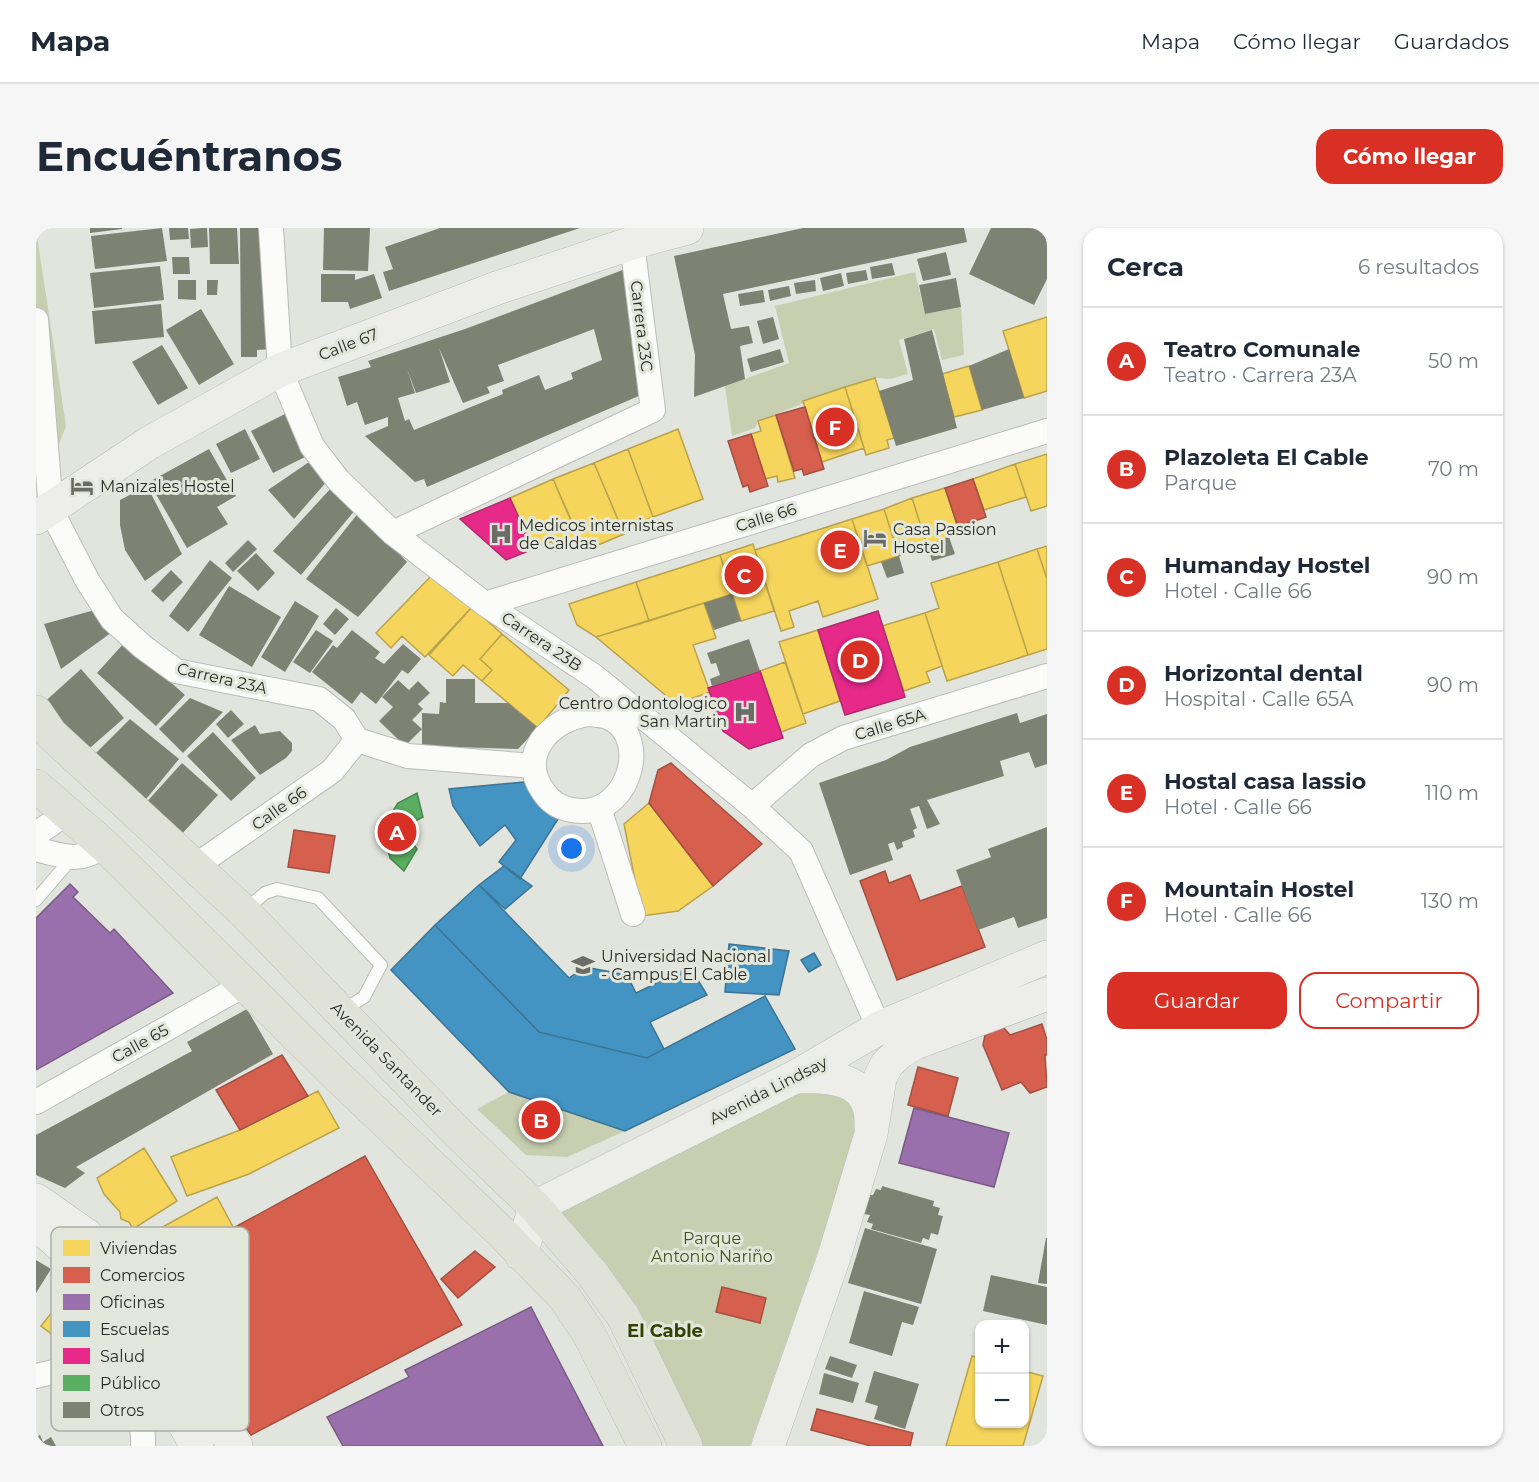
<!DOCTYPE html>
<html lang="es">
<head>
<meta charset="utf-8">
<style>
	:root { --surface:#fff; --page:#f6f6f7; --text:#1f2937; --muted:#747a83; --line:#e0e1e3; --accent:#d93025 }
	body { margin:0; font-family:Montserrat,sans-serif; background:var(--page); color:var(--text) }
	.controls { position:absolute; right:18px; bottom:18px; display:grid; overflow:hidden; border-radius:12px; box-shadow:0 2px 4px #0004 }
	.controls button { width:54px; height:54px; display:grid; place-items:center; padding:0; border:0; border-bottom:2px solid var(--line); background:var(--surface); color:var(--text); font:30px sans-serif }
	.you { position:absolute; left:536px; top:621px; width:21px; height:21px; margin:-15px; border:4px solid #fff; border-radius:50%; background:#1a73e8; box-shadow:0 0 0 9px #1a73e833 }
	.badge { display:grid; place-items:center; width:39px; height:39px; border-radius:50%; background:var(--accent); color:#fff; font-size:20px; font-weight:700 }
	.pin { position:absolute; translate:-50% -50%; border:3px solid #fff; box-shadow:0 2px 6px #0006 }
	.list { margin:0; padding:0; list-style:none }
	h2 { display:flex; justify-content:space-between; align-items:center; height:78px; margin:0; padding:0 24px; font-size:26px }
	h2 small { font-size:20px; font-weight:400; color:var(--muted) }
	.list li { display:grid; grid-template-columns:39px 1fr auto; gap:18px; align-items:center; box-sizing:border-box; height:108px; padding:0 24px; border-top:2px solid var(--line) }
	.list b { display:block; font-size:22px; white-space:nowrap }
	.list p { margin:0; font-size:20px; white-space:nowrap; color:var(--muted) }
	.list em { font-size:20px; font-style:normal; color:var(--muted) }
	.actions { display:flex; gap:12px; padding:18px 24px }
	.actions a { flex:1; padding:14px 0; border:2px solid var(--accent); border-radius:18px; text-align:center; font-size:21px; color:var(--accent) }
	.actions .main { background:var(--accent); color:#fff }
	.map { position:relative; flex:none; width:1011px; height:1218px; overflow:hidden; border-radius:18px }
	header { display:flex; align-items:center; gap:36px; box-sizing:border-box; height:84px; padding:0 30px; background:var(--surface); border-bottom:2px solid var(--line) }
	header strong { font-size:28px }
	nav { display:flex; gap:33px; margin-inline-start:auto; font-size:21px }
	.intro { display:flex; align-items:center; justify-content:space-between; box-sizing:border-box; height:144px; padding:0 36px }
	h1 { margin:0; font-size:42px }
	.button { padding:15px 27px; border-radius:18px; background:var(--accent); color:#fff; font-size:21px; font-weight:700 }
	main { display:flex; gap:36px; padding:0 36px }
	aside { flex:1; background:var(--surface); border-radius:18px; box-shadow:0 2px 4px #0004 }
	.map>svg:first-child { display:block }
	.green { fill:#c7cfb0 }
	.homes { fill:#f6d55c; stroke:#b9a24c; stroke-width:1.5 }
	.shops { fill:#d6604d; stroke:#a35042; stroke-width:1.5 }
	.offices { fill:#9970ab; stroke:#785c83; stroke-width:1.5 }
	.schools { fill:#4393c3; stroke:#3c7494; stroke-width:1.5 }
	.health { fill:#e7298a; stroke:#af2a6c; stroke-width:1.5 }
	.public { fill:#5aae61; stroke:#4c8750; stroke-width:1.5 }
	.building { fill:#7e8273; fill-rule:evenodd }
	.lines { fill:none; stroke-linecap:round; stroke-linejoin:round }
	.service-casing { stroke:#bbbcb8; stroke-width:14 }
	.minor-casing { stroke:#bbbcb8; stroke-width:26 }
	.secondary-casing { stroke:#bbbcb8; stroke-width:34 }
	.primary-casing { stroke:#bebfbc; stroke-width:34 }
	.service { stroke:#fbfbfa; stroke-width:12 }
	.minor { stroke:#fbfbfa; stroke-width:24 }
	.secondary { stroke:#edeee9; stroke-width:33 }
	.primary { stroke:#e0e2d8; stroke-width:33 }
	.labels { text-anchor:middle; stroke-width:6; stroke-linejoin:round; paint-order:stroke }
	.street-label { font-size:16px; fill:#2b2c27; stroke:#e3e7db }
	.poi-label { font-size:16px; fill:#2b2c27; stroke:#e3e7db; text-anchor:start }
	.park-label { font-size:16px; fill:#47521d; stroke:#e3e7db }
	.neighbourhood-label { font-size:18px; font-weight:bold; fill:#364004; stroke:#e3e7db }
	.key { fill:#e3e7db; stroke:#acafa5; stroke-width:1.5 }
	.key-label { font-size:16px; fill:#2b2c27 }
</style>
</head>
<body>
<header>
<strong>Mapa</strong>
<nav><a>Mapa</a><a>Cómo llegar</a><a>Guardados</a></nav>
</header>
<div class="intro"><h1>Encuéntranos</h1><a class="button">Cómo llegar</a></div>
<main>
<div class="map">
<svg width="1011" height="1218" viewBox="0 0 1011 1218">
	<rect width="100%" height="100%" fill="#e2e4de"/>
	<path class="green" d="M0,2L30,198L15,236L0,243Z
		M879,44L889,86L925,79L928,127L906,132L898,101L863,112L872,146L854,151L839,150L809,159L722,193L719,200L696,208L689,158L753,135L739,78Z
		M782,856C820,877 821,876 818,920L714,1218H663L518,986L763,859Z
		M473,864L589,903L531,929L490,927L441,881Z"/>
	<path class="homes" d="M1011,89V163L988,170L967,103Z
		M933,138L946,182L918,189L906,146Z
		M839,150L858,210L851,212L853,220L830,227L809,159Z
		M809,159L828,220L786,234L767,173Z
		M740,187L759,250L742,254L741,248L729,251L715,206L725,203L722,193Z
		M642,201L667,271L617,289L592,221Z
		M592,221L617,289L586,301L558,235Z
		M1011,226V278L995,283L979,236Z
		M558,235L588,306L548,323L517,251Z
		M979,236L990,269L948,282L937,251Z
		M517,251L544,312L520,323L516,313L497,321L474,270Z
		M909,260L924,306L891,317L876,270Z
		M876,270L891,317L863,328L848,281Z
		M848,281L863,328L831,338L816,291Z
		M816,291L842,371L787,389L782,373L753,383L758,399L745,403L719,322Z
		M717,316L738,383L705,393L684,327Z
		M1011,318V351L1001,321Z
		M1001,321L1011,351V421L992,427L962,334Z
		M684,327L696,366L613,393L600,354Z
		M962,334L992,427L911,453L889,385L903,380L895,355Z
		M399,344L436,379L389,429L366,408L355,420L340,405Z
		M600,354L613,393L560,409L541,397L533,376Z
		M668,375L680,410L657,417L674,464L640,476L560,409Z
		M436,379L466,406L444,431L456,442L446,453L427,437L417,448L393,427Z
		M889,385L906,438L890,444L894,454L868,463L846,398Z
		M782,402L804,473L767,486L743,414Z
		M466,406L533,462L502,500L446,453L456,442L444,431Z
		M749,434L770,495L745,504L724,443Z
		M613,575L677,658L642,683L606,688L588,596Z
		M282,863L303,900L213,946L151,968L135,929L204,902Z
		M108,920L141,973L97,1001L93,994L85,991L84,984L68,966L61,950Z
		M181,969L197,999L101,1054L81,1024Z
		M27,1070L42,1083L21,1110L5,1098Z
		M936,1128L944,1130V1196H988V1143L1007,1148L987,1218H910Z"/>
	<path class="shops" d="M769,179L788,241L768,247L766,241L758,243L740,187Z
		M715,206L732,258L714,264L712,257L707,259L692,213Z
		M937,251L950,289L922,299L909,260Z
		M635,535L726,616L677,658L613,575L622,542Z
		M258,602L299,608L293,645L252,639Z
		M849,643L853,655L874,647L884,673L926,658L949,719L861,752L824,653Z
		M1006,796L1011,812V827H1009L1011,859L994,865L985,854L966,862L947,817L949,807L967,799L974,807Z
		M246,827L272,868L204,902L180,862Z
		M882,839L922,850L912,888L872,877Z
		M329,928L426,1097L215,1207L159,1126L117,1044Z
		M439,1023L459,1039L422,1070L405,1051Z
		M686,1059L730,1070L724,1095L680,1084Z
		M781,1181L877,1205L874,1218H835L775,1202Z"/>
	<path class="offices" d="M34,656L42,664L37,669L74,705L78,701L137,765L0,842V690Z
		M878,880L973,905L958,959L863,935Z
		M495,1079L567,1218H307L291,1189L373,1149L369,1142Z"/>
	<path class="schools" d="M488,554L522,591L484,651L463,634L480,612L469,597L444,618L417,578L413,561Z
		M468,638L496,658L469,681L443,657Z
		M443,657L533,750L549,739L591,747L600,765L654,739L671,767L614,794L628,821L611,830L503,804L399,697Z
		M399,697L503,804L611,830L729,768L759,821L589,903L473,864L355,742Z
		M693,716L753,723L743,767L689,764Z
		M778,725L785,737L773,744L765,732Z"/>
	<path class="health" d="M474,270L497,321L470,332L424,291Z
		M842,383L869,469L809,487L782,402Z
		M724,443L747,510L713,521L687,503L672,460Z"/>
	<path class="public" d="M381,565L387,589L377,594L373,601V609L381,621L368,643L354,630L348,607L350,594L362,575Z"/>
	<path class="building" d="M54,0H86V1L54,5Z
		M126,0L131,33L59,41L55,8Z
		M133,0H152L153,11L134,12Z
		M166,0H171L172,19L155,20L154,1Z
		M173,0H201L203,36H174Z
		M204,0H223V6L232,7L236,121L221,122V129H205Z
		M288,0H334L332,43L287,42Z
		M404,0H544L353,63L347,44L357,41L349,19Z
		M767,0H928L931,14L687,66L695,101L713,98L717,115L704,118L709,151L658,169L659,127L638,28Z
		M955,0H1011V51L998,77L933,46Z
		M910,24L915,47L887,53L881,31Z
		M136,29H153L154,46H137Z
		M856,35L859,47L836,51L834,39Z
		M124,38L128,72L58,80L54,45Z
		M592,40L612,164L391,259L388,251L379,254L329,208L352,198V189L329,197L321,174L311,178L302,149L335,139L332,133L429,101ZM558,101L566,132L535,145L537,151L509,162L503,147L466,162L467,166L378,202L373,191L369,193L362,170L379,165L371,141L380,165L414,154L403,120L427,175L454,165L451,159L468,153L462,137Z
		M830,42L832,52L812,56L810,45Z
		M805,45L808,58L787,63L784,50Z
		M285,46H319V52L338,46L346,70L314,81L312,74H285Z
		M920,50L925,79L889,86L883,57Z
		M142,52H160V72L142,71Z
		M171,52H182L181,67H171Z
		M779,52L780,63L760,66L758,55Z
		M753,58L755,68L734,73L732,62Z
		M727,62L729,74L704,78L702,66Z
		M125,76L128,109L59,116L56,83Z
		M165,81L198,136L163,157L130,102Z
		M737,89L743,111L727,116L721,93Z
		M896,102L921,200L860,218L843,163L877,152L868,111Z
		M126,117L152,160L122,177L96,134Z
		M744,121L748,134L715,144L711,131Z
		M973,121L988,170L946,182L933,138Z
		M251,185L273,227L237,245L215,203Z
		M209,201L224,231L195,245L180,216Z
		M173,221L200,268L181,279L192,296L151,320L113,254Z
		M276,232L292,252L258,291L232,262Z
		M111,258L146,326L109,353L89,322L84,297V272Z
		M297,258L320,281L265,347L237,323Z
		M323,284L371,334L322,389L270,351Z
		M913,309L919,326L896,333L891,317Z
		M212,312L221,321L197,344L189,335Z
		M220,325L239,345L222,363L201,343Z
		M863,328L868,345L851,350L845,334Z
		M174,332L196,350L152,404L133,388Z
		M135,342L147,354L127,374L115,363Z
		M193,358L245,389L216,439L163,407Z
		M696,366L705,393L678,402L668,375Z
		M259,373L283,388L249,444L225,429Z
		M66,380L79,402L25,441L8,396Z
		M300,380L313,391L299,407L287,396Z
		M280,402L297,413L274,445L257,434Z
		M316,402L344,424L339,430L348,436L367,416L385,431L372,446L366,442L340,476L325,464L316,476L276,444L297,417L301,420Z
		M713,411L724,443L676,458L674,451L684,447L680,435L675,436L671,425Z
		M89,414L149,467L120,498L61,445Z
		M45,441L88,490L47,526L4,478Z
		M410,451H439V475H472L502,500L482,521L386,518V501L369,518L343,493L357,479L346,469L362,452L373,462L382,453L394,465L382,476L387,481L376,492L386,501V485L403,486L404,474L410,475Z
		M154,470L187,484L147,525L123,501Z
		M195,482L208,496L192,510L180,496Z
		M981,485L984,495L1011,486V536L999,540L993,524L964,533L968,548L891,572L904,596L891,601L883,578L874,581L881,600L877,602L879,609L866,614L867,619L861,622L858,614L852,616L857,632L814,647L783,555L850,532L874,519Z
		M94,491L143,531L106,576L55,530Z
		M219,497L224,506L244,503L256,515V523L250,530L224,547L195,512Z
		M177,504L220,550L195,573L151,528Z
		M146,535L182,567L142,610L107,578Z
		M1011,599V690L982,700L978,689L942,702L920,642L955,629L952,621Z
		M211,781L237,826L40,939L49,945L29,960L0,947V907L156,823L151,814Z
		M846,958L898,973L897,978L904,980L902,987L907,988L902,1007L895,1005L893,1012L887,1010L885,1015L835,1001L837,996L831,994L834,987L828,986L834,967H837L840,961L845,962Z
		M829,1000L901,1021L885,1076L812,1055Z
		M1010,1010H1011V1056L1002,1055Z
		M0,1032L15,1041L0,1065Z
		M955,1047L1011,1059V1097L947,1083Z
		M828,1063L883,1079L877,1097L866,1094L856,1128L813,1115Z
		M794,1128L821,1137L816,1150L789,1141Z
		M838,1143L883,1156L869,1201L838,1191L842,1178L829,1174Z
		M788,1145L823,1155L817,1175L783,1166Z
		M4,1207L7,1214L15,1209L20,1218H0V1209Z"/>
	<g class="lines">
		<g class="service-casing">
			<path id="service" d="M0,672L35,631
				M208,683L229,665L241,661L282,670L345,737L328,769L306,783"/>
		</g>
		<g class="minor-casing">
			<path id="minor" d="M235,0L244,142L276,218L302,252L357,305L449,376L559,449L716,578L765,623L843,800
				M0,92L15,282L51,352L76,391L107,419L140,443L283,471L308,491L321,512L372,528L498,538
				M357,305L617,182L596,15
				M449,376L1011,203
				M552,486C559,487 568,487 574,490C616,510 592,593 536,582C524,580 514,574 507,563C481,526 515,491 552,486Z
				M716,578L775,527L807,510L1011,448
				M563,580L597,686
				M0,606L19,593L26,581
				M0,621C29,629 42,635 69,618
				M158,639L296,543L321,512
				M0,874L208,757
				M0,1148C9,1146 19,1143 28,1143C69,1141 110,1175 107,1218"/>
		</g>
		<g class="secondary-casing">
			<path id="secondary" d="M0,290L113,215L244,142L461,60L596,15L651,0
				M761,849C797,847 837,851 835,898
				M0,972L50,1007L74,1032L141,1138L200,1218
				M0,996L59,1047L71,1066
				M485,1026L499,979L759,849L843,800L1011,729
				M106,1122L161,1218
				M732,1218L798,1029L835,906L844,850L851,836L864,824L879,815L1011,766"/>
		</g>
		<g class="primary-casing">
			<path id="primary" d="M0,484L15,506L207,683L419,902L499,979L555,1044L587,1088L650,1218
				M0,558L69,618L295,842L465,1004L529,1070L553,1106L609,1218"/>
		</g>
		<use href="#service" class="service"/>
		<use href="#minor" class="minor"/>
		<use href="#secondary" class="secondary"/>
		<use href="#primary" class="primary"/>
	</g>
	<defs>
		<g id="hotel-bare" transform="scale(1.8)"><path d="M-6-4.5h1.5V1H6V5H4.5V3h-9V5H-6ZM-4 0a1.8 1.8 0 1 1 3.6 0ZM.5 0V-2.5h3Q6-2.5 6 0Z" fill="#6b6c67" stroke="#e3e7db" stroke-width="2.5" paint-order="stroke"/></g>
		<g id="hospital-bare" transform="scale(1.8)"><path d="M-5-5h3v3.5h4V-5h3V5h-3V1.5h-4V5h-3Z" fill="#6b6c67" stroke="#e3e7db" stroke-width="2.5" paint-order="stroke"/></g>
		<g id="university-bare" transform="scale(1.8)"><path d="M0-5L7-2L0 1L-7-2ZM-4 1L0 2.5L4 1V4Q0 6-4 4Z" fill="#6b6c67" stroke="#e3e7db" stroke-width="2.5" paint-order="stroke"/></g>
	</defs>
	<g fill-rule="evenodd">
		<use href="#hotel-bare" x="46" y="258"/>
		<use href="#hospital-bare" x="465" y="306"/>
		<use href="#hotel-bare" x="839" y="310"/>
		<use href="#hospital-bare" x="709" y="484"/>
		<use href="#university-bare" x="547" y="737"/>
	</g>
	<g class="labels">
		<g class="street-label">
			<text transform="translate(606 98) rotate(83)" y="6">Carrera 23C</text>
			<text transform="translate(312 116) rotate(-21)" y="6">Calle 67</text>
			<text transform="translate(730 289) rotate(-17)" y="6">Calle 66</text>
			<text transform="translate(506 413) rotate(34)" y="6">Carrera 23B</text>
			<text transform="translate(186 450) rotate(13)" y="6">Carrera 23A</text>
			<text transform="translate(854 496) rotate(-17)" y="6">Calle 65A</text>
			<text transform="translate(243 580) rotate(-35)" y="6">Calle 66</text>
			<text transform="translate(104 815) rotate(-29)" y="6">Calle 65</text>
			<text transform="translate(351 831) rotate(46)" y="6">Avenida Santander</text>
			<text transform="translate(732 862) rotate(-27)" y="6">Avenida Lindsay</text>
		</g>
		<g class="poi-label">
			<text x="64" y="264">Manizales Hostel</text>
			<text x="483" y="303">Medicos internistas<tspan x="483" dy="18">de Caldas</tspan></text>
			<text x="857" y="307">Casa Passion<tspan x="857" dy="18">Hostel</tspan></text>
			<text x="691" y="481" text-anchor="end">Centro Odontologico<tspan x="691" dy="18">San Martin</tspan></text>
			<text x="565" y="734">Universidad Nacional<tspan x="565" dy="18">- Campus El Cable</tspan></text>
		</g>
		<g class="park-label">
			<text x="676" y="1016">Parque<tspan x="676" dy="18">Antonio Nariño</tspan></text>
		</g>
		<g class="neighbourhood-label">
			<text x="629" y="1109">El Cable</text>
		</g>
	</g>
	<rect x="15" y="999" width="198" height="204" rx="9" class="key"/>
	<rect x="27" y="1012" width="27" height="16" fill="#f6d55c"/>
	<rect x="27" y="1039" width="27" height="16" fill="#d6604d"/>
	<rect x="27" y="1066" width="27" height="16" fill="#9970ab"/>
	<rect x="27" y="1093" width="27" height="16" fill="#4393c3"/>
	<rect x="27" y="1120" width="27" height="16" fill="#e7298a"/>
	<rect x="27" y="1147" width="27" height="16" fill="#5aae61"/>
	<rect x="27" y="1174" width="27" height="16" fill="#7e8273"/>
	<g class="key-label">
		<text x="64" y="1026">Viviendas</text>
		<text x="64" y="1053">Comercios</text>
		<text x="64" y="1080">Oficinas</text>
		<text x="64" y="1107">Escuelas</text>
		<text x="64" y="1134">Salud</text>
		<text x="64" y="1161">Público</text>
		<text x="64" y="1188">Otros</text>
	</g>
</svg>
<div class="controls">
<button>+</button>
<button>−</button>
</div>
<div class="you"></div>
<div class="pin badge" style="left:361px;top:604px">A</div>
<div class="pin badge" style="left:505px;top:892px">B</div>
<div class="pin badge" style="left:708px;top:347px">C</div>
<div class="pin badge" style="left:824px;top:432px">D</div>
<div class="pin badge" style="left:804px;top:322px">E</div>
<div class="pin badge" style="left:799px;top:199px">F</div>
</div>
<aside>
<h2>Cerca<small>6 resultados</small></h2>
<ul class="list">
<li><span class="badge">A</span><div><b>Teatro Comunale</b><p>Teatro · Carrera 23A</p></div><em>50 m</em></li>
<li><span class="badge">B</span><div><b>Plazoleta El Cable</b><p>Parque</p></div><em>70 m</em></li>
<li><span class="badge">C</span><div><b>Humanday Hostel</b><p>Hotel · Calle 66</p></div><em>90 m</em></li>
<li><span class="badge">D</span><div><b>Horizontal dental</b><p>Hospital · Calle 65A</p></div><em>90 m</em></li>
<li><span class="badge">E</span><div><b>Hostal casa lassio</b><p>Hotel · Calle 66</p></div><em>110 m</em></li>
<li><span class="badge">F</span><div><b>Mountain Hostel</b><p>Hotel · Calle 66</p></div><em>130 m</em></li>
</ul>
<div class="actions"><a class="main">Guardar</a><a>Compartir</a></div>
</aside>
</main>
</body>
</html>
